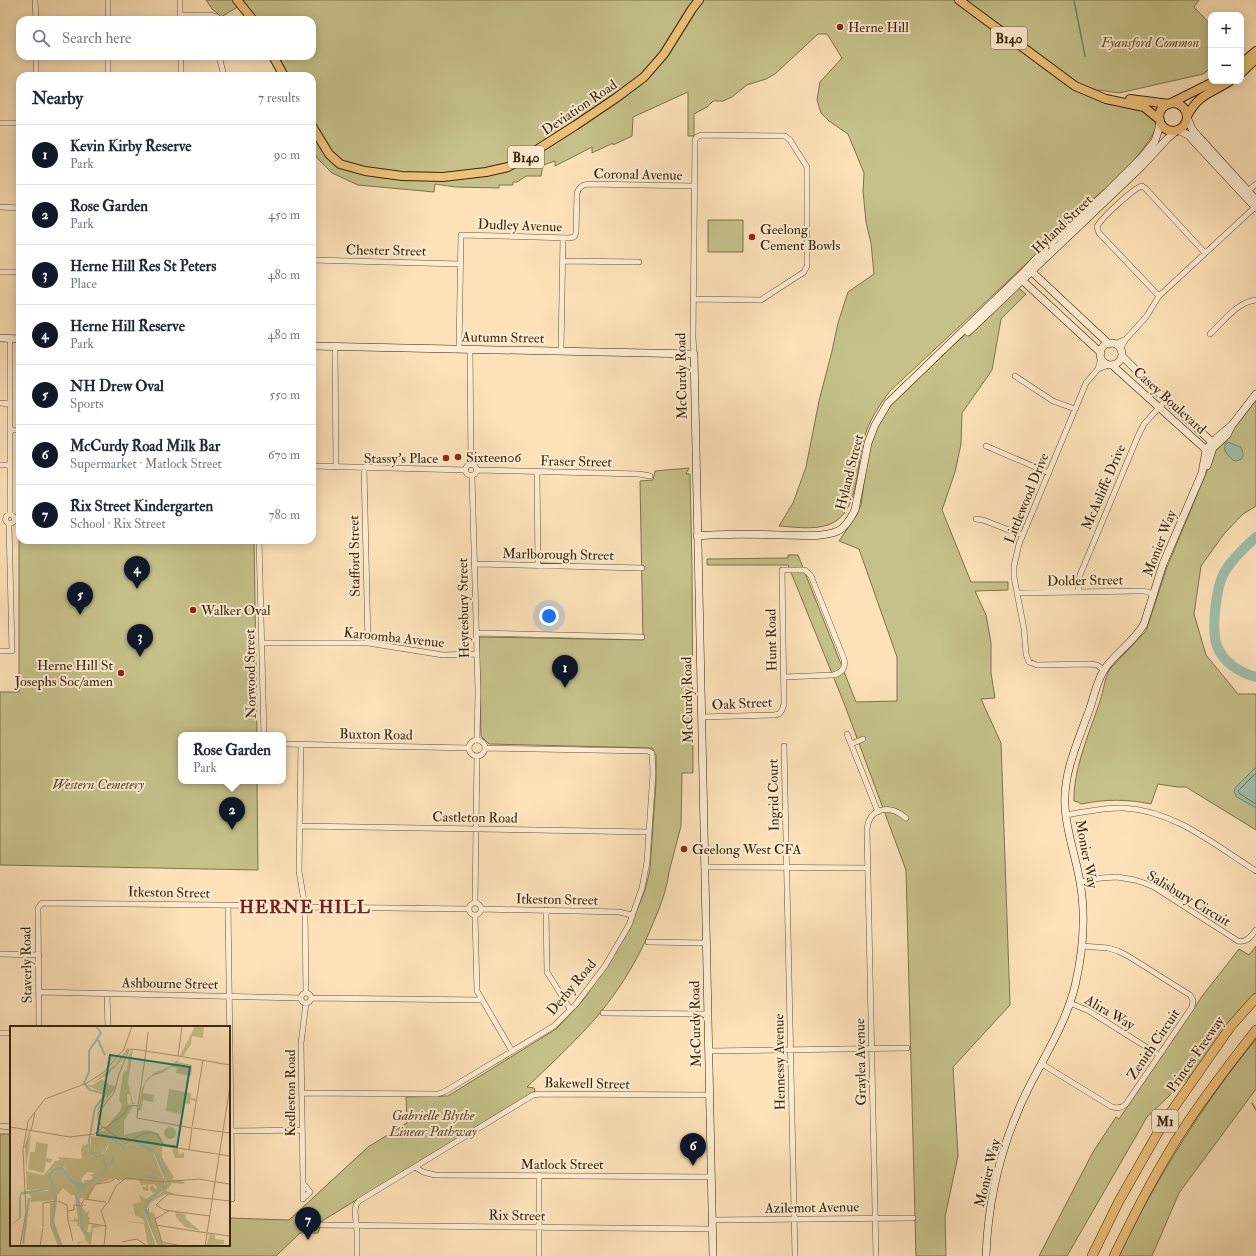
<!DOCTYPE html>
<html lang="en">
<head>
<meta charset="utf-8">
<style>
	:root { --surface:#fff; --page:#f6f6f7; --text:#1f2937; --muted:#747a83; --line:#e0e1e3; --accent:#111827 }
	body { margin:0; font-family:"IM FELL Double Pica",serif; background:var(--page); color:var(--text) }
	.controls { position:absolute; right:12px; top:12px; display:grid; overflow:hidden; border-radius:8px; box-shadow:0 2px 10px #0003 }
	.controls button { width:36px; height:36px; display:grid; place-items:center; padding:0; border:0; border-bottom:1px solid var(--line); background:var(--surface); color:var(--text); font:20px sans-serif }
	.you { position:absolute; left:549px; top:616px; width:14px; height:14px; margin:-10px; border:3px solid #fff; border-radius:50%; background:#1a73e8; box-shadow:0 0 0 6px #1a73e833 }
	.badge { display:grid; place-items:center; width:26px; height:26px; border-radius:50%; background:var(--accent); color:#fff; font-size:13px; font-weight:700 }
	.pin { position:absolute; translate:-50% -33px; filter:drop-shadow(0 1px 2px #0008) }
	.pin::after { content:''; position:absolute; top:21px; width:14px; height:12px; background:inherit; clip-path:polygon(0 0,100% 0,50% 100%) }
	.popup { position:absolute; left:178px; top:732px; width:108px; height:52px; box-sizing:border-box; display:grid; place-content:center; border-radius:8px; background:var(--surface); filter:drop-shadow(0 1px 3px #0005); font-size:13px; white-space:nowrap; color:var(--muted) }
	.popup b { font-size:15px; color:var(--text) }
	.popup::after { content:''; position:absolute; left:50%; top:100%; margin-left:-8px; border:8px solid transparent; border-top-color:var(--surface) }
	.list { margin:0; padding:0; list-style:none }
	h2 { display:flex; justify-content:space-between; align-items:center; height:52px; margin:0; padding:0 16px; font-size:17px }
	h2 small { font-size:13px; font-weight:400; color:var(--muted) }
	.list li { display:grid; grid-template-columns:26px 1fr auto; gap:12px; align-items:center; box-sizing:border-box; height:60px; padding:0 16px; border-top:1px solid var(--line) }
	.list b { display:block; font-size:15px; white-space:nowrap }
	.list p { margin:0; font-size:13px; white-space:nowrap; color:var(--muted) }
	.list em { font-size:13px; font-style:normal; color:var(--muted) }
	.icon { flex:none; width:22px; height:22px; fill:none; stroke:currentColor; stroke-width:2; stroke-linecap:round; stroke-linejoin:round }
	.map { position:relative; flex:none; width:1256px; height:1256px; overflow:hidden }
	.search { position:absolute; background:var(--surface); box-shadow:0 2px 10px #0003; left:16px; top:16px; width:300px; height:44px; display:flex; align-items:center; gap:10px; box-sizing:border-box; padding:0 14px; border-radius:12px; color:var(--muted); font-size:15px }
	.panel { position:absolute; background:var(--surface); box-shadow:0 2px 10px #0003; left:16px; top:72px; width:300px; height:472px; border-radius:12px }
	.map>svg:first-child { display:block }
	.green { fill:#c6c18a; stroke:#80734a }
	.water { fill:#a0beac; stroke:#77816b }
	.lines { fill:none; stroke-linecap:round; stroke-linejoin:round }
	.shore { stroke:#6c725b; stroke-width:1 }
	.stream { stroke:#77816b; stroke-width:1.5 }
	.river { stroke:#a0beac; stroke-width:10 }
	.street-casing { stroke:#6a5436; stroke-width:6 }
	.secondary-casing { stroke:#39250a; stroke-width:8 }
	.primary-casing { stroke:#39250a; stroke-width:10 }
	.highway-casing { stroke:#39250a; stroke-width:10 }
	.street { stroke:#feecd2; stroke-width:5 }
	.secondary { stroke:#feecd2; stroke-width:7 }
	.primary { stroke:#eec17c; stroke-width:8 }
	.highway { stroke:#eec17c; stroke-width:9 }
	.poi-dot { fill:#8f2418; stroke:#feecd2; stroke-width:1.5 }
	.labels { text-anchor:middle; stroke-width:4; stroke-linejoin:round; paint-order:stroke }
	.shield { fill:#feecd2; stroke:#746146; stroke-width:1 }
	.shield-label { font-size:13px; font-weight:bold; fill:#39250a }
	.poi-label { font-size:14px; fill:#39250a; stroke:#feecd2; text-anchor:start }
	.park-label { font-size:14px; font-style:italic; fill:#5c4c2a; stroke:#feecd2 }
	.street-label { font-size:14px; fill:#39250a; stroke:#feecd2 }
	.district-label { font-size:18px; font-weight:bold; letter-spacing:1px; fill:#7a1f14; stroke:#feecd2 }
	.inset-river { fill:none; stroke:#a0beac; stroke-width:2 }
	.inset-road { fill:none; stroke:#af9673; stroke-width:1 }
	.view { fill:#0f766e; fill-opacity:0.15; stroke:#0f766e; stroke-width:2 }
	.inset-edge { fill:none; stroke:#39250a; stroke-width:2 }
</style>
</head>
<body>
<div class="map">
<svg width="1256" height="1256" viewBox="0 0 1256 1256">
	<rect width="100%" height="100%" fill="#fde2b9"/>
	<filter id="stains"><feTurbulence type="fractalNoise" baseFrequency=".005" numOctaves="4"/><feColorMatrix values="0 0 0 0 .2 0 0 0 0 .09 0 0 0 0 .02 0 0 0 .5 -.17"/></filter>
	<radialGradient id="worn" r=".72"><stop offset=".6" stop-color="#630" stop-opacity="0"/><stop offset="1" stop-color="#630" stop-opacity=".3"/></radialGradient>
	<path class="green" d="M206,0H1199L1194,7L1211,25V68L1203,74L1119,93L1099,90L1092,93L1139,106L1160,120C1143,160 1103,190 1072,220C1012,278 951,334 890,391C879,406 869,420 864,439C856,465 860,514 828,525C812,530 795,527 779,526L793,503L806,467L819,401L832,351L838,323L848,292L874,274L871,243L866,222L863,191L864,173L848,134L829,121L821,113L817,100L820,82L842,58L827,34H818L775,74L766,79L747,85L732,97L723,101H713L707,107L694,114V136H688V92L633,117L632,136L613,145V143L592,153V147L555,166V161L543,165L541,176H526L517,182H513V185H499V188L456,187L435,184L434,192L358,185L332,173L317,158L312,150V76H284L273,56H312V20H253L241,5L221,17L216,12L213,10Z
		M708,220H743V252H708Z
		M1017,287L1026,294L1001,319L992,370L962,413L961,444L955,472L942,510L971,582H1008V590L975,591L986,615L991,643V673L995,698L981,699L1001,743L1010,1005L953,1067L958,1156L945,1217L946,1256H916L906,870L844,703L788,565H707V559L788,558V555H798L856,702L897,701V657L859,549L839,541L856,516L861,505L868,453L876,427L892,403L937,360Z
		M1256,400V506L1243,514L1224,534L1201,566L1194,614L1206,655L1238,694H1256V830L1186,787H1178L1158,784L1151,804C1127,799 1106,799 1081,804L1078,802L1074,801C1073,770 1090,731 1100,701C1104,690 1104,679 1110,669L1146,631L1167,567L1217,447L1225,440Z
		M689,468L686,474H690L692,568L693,773H682L681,826L669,872C667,888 661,905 654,921C641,954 623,985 600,1013C578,1039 552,1063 527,1087L534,1088L535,1091L322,1221L318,1233H300L276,1256H0V1134H11V1245H229V1218L289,1220L368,1147L407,1123L406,1097L448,1096L556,1029L578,1006L587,995L630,927L645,890L650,870L656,782V755L652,748L489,744L481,736L479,637L643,640L640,481L653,480L655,471Z
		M19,525L20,540H254L257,735H181V781H257L258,870L0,865V692H19Z
		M1256,946V995L1192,1077L1190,1076L1147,1117L1067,1256H1039L1093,1152L1116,1117L1119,1119L1203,995L1239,949L1249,955Z
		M1256,1039V1089L1179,1193L1152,1256H1119C1156,1179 1202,1105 1256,1039Z"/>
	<path class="water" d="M1227,442C1229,442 1237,446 1241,447C1244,455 1245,460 1234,461C1229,456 1220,450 1227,442Z
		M1256,767V808L1237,797L1234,792L1235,788Z"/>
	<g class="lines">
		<path class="shore" d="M1256,773L1238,791L1240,794L1256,804"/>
		<path class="stream" d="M1074,0L1085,56
			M1252,1103L1256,1110"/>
		<path class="river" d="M1256,537C1245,547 1233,558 1225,571C1216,586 1211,629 1217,646C1223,662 1240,673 1256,677"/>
		<g class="street-casing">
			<path id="street" d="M35,0L36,20
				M180,0V20
				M180,15H210L217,17L218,20
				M108,20V0
				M36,56V76
				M181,56V76
				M219,56L224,76
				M108,76V56
				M0,123H20
				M1248,191L1256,184
				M0,207L20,208
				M312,260L460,264
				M563,261L639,262
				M0,272H20
				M1159,296L1099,233L1097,227C1100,219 1134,188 1142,186L1146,189L1205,253
				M693,299L761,300L804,272L807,266V167L790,140L785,136L701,135L697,137L695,140L693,337L694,354
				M1210,334C1223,322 1237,302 1256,300
				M10,338V514
				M1115,344L1126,339
				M335,346L336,467
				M459,349L461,235L569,238L574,237L576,233L577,193C579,187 582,185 588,184L694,186
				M470,349L471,465
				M1120,349L1126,339L1146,317L1159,296L1255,207
				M561,351L563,238
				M1098,369L1101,358
				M1015,376L1053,401L1075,409
				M0,403L10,404
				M10,430H20
				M986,446L1049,473
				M465.5 470a5.5 5.5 0 1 1 11 0a5.5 5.5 0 1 1-11 0Z
				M0,465H10
				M312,466L466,470
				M364,468L368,643
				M477,470L639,474L650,476
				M537,472L538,566
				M472,476L478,691L477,739
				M5.5 519a4.5 4.5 0 1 1 9 0a4.5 4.5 0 1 1-9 0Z
				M976,519L983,520L1022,535
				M259,540L264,735
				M474,564L642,568
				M1078,592L1080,575L1138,436L1144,424L1166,400
				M1017,593L1137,591H1144L1154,594
				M476,633L642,637
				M262,643H368L443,655L477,654
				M0,651H12L9,523
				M1104,670L1097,665L1090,664L1037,665L1029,662L1026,654L1024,629L1014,577V566L1019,544L1086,383L1098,369L1109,365
				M701,717L774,715L779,714L782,710L784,704L782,570H805L811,576L844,659C846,668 842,673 833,675L784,677
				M847,734L851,744
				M863,739L851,744L878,812
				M469 748a8 8 0 1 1 16 0a8 8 0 1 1-16 0Z
				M283,744L469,748
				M301,745L299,871L304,901
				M784,746L795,1256
				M1066,815C1086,812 1105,807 1124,808C1175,811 1215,845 1256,871
				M300,826L649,832
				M704,867L868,868
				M1080,882L1101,878L1117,877L1135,880L1144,883L1154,887L1238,941C1247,943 1251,936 1256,930
				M298.5 906a5.5 5.5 0 1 1 11 0a5.5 5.5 0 1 1-11 0Z
				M475,903L477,756
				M469 909a6 6 0 1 1 12 0a6 6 0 1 1-12 0Z
				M228,905L232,1199
				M310,907L469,909
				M481,909L619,912L632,915
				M546,910L547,972L570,1009
				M305,912L306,993
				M475,915L477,991L512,1051
				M648,942L706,943
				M0,954L39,955
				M39,992L301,998
				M301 998a5 5 0 1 1 10 0a5 5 0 1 1-10 0Z
				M107,994L108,1027
				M311,998L481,1000
				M1070,1003L1089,1011L1159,1055
				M603,1013L708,1014
				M39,1027L38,908L42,903L299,906
				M0,1033H11
				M709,1051L907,1048
				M1042,1064L1112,1107C1118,1109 1122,1108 1126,1104L1192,1007L1193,1000L1190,995L1128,956L1118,951L1108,948L1082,946
				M302,1093L438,1094L444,1092L554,1026L576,1004L605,966L629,925L642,888L647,862L653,773L652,753L648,751L486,748
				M0,1126L11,1127
				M229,1131L302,1130
				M415,1167L423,1172L435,1175L711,1177
				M303,1183V1199L310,1192L303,1183L301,1043L306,1003
				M712,1220L913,1218
				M321,1225L712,1229
				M357,1256V1232L355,1211L356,1205L359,1201L533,1095L540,1094L709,1095
				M539,1256V1175
				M876,1256L867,830C869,807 890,804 906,818"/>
		</g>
		<g class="secondary-casing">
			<path id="secondary" d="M1187,117L1192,129L1198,136L1256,200
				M1178,130L1188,135L1256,208
				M1032,272L1109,344
				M1024,277L1023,281L1101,353
				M968,332L1141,167L1167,139L1177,130
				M0,338L20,339
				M1100 354a11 11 0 1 1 22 0a11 11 0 1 1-22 0Z
				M312,346L694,354L713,1256
				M1122,356L1166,400L1212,442L1215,446
				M1112,365L1203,447L1206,450L1212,451
				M1207,466L1213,448L1227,435L1232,425L1256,394
				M697,536C726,533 754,534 783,535C800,535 821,538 838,531C846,527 851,518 855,510L868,443L875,425L888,403L1025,271L1053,241L1107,192L1142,157L1155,141L1159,128L1160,121
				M986,1256C988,1198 1003,1139 1029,1087C1046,1054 1066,1022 1075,986C1083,952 1086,916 1080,882C1076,857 1066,831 1065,806C1063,772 1079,739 1090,708C1094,696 1097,681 1104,670C1115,653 1134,642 1144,624L1163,564L1202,473L1206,450L1212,442L1232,425"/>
		</g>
		<g class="primary-casing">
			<path id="primary" d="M237,0L253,20
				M959,0L1075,86L1106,99L1144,107L1160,120
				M273,56L284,76
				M1241,64L1256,51
				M1241,73L1256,59
				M1130,99L1169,104
				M1171,103L1215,81
				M1159 117a14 14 0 1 1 28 0a14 14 0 1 1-28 0Z
				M1187,116C1200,93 1210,94 1230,81
				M312,126L329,154L340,164L365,171L402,176L443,177L486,172L508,167L524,158L576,125L616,98L644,77L664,54L692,9L699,0"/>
		</g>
		<g class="highway-casing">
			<path id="highway" d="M1092,1256L1119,1201L1164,1122L1231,1026L1256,998
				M1114,1256C1135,1213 1157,1169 1184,1128C1206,1094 1231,1062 1256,1030"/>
		</g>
		<use href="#street" class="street"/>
		<use href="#secondary" class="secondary"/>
		<use href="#primary" class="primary"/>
		<use href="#highway" class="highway"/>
	</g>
	<g class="poi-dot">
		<circle cx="840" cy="27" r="4"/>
		<circle cx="752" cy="237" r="4"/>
		<circle cx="458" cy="457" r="4"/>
		<circle cx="446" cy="458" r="4"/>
		<circle cx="193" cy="610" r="4"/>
		<circle cx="121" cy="673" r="4"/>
		<circle cx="684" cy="849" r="4"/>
	</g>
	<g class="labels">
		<g class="shield">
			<rect x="991" y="27" width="36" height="22" rx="3"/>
			<rect x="508" y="146" width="36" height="22" rx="3"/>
			<rect x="1152" y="1110" width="26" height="22" rx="3"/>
		</g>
		<g class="shield-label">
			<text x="1009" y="43">B140</text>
			<text x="526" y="162">B140</text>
			<text x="1165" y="1126">M1</text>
		</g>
		<g class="poi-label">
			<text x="848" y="32">Herne Hill</text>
			<text x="760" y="234">Geelong<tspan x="760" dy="16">Cement Bowls</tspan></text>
			<text x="466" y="462">Sixteen06</text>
			<text x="438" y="463" text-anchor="end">Stassy's Place</text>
			<text x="201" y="615">Walker Oval</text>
			<text x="113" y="670" text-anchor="end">Herne Hill St<tspan x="113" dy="16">Josephs Soc/amen</tspan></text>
			<text x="692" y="854">Geelong West CFA</text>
		</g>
		<g class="park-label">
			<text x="1150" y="47">Fyansford Common</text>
			<text x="98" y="789">Western Cemetery</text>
			<text x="433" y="1120">Gabrielle Blythe<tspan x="433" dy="16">Linear Pathway</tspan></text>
		</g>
		<g class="street-label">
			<text transform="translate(579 107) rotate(-34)" y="5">Deviation Road</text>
			<text transform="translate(638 174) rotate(1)" y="5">Coronal Avenue</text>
			<text transform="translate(1062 224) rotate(-44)" y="5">Hyland Street</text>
			<text transform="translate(520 225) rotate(2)" y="5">Dudley Avenue</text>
			<text transform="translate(386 250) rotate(1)" y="5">Chester Street</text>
			<text transform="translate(503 337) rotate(1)" y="5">Autumn Street</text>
			<text transform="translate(681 376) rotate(-91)" y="5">McCurdy Road</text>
			<text transform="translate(1170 400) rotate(42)" y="5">Casey Boulevard</text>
			<text transform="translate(576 461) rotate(1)" y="5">Fraser Street</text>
			<text transform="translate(849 472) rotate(-76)" y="5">Hyland Street</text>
			<text transform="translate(1103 487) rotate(-67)" y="5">McAuliffe Drive</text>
			<text transform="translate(1026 498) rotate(-68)" y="5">Littlewood Drive</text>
			<text transform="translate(1159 543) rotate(-69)" y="5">Monier Way</text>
			<text transform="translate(558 554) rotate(1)" y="5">Marlborough Street</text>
			<text transform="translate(354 556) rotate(-91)" y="5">Stafford Street</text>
			<text transform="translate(1085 580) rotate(-1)" y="5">Dolder Street</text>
			<text transform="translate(463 608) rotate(-91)" y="5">Heytesbury Street</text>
			<text transform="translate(394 637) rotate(6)" y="5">Karoomba Avenue</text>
			<text transform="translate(771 640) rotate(-91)" y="5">Hunt Road</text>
			<text transform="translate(250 674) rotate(-91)" y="5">Norwood Street</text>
			<text transform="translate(687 700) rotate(-91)" y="5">McCurdy Road</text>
			<text transform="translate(742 703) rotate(-3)" y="5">Oak Street</text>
			<text transform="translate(376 734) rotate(1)" y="5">Buxton Road</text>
			<text transform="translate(773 795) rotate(-91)" y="5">Ingrid Court</text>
			<text transform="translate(475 817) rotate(1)" y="5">Castleton Road</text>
			<text transform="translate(1087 854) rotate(79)" y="5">Monier Way</text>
			<text transform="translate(169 892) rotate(1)" y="5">Itkeston Street</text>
			<text transform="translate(1189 898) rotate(31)" y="5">Salisbury Circuit</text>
			<text transform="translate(557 899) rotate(1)" y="5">Itkeston Street</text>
			<text transform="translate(26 965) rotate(-91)" y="5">Staverly Road</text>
			<text transform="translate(170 983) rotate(1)" y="5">Ashbourne Street</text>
			<text transform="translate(571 987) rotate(-50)" y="5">Derby Road</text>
			<text transform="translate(1110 1012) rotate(30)" y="5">Alira Way</text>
			<text transform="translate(695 1024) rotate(-91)" y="5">McCurdy Road</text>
			<text transform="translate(1153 1044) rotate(-56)" y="5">Zenith Circuit</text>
			<text transform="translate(1195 1054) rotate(-55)" y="5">Princes Freeway</text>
			<text transform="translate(779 1062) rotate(-91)" y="5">Hennessy Avenue</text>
			<text transform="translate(860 1062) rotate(-91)" y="5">Graylea Avenue</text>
			<text transform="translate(587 1083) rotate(1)" y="5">Bakewell Street</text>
			<text transform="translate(290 1093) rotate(-90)" y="5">Kedleston Road</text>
			<text x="562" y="1169">Matlock Street</text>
			<text transform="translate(987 1173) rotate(-76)" y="5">Monier Way</text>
			<text transform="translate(812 1207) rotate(-1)" y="5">Azilemot Avenue</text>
			<text transform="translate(517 1215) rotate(1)" y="5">Rix Street</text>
		</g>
		<g class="district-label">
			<text x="305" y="913">HERNE HILL</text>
		</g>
	</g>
	<g transform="translate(10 1026)">
		<rect width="220" height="220" fill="#fde2b9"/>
		<path d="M185,0H194L193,12L182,10L181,18L173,30H170ZM117,22L120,23L117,28L98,48L81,58L105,39ZM123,23L118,57L123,77L128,78H122L120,68H117L118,80H123L114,95V109L136,104L148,107L155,119L152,121V132L164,151L162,153L175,156L173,158L162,157L156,165L166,168H155L141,176L139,180V186L144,187L152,217L160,220H148L137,187L140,176L152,166L156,154L146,126L130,118L115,121L106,114L98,118L90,131H84L81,125V110L90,111L89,106L97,104L95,103L110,85L112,79L109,74L113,47L117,44L119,28ZM170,31L167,36L182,39L181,50L166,47L167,42L161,41L152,47L142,50L135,58L133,67L144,69L143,76L133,74L131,84L128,85L132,62L137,53L144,47L161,40ZM92,53L100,59L107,60L87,86L88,81L96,73L97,68L76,59H83ZM159,63L181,67V72L186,73L185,75L180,74V78L173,77L171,88L156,85ZM154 107a6 6 0 1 1 12 0a6 6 0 1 1-12 0ZM21,108L16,143L18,146L34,149L45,135L50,134L48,131L72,133L71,123L74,117V120L79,117L78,127L79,124L83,131L87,132L94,129L100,117L106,115L112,120L103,128L101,136L103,128L110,122L131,120L143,126L154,154L151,163L137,175L133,183L146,220H138L134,198L115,195L135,197L133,193L125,189L123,178L131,176L129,169L136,173L145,167L141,166L143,165H141L142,163L140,165V162L138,165L133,164L132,160L135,162L137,159H138V164L142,159L146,164L147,161L144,158L131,159L129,154H110L106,152L86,158L78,173L70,172L69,177L71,180L73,178V180L74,178L76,179L72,181L76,187L79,185L78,190L80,192L77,206H81L82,198L92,201L83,202L81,220L76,215L68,218L67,216L75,215V211L69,200H67L68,196L58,195L64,194V191L68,194L65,169H61L53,162L47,170V174L20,176L21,171L17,166L37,165L43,161L40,150L45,144L51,143L63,159L76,163L63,154L54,141L47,140L38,146L41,159L40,162L17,164L15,121ZM77,146L85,147L80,149L83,151L81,154H75L73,158L71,153ZM26,116L38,118L36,132L42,133L41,137L36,136L34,147L18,143L20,126H25ZM162,123H168L169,129L174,126V132H165ZM47,176L44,195L53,220H48L40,200V177ZM165,185L176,189L175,192L190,205L175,201L166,191ZM200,208L205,209V213L214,214V218L196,220Z" fill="#c6c18a" fill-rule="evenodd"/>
		<path d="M103,114H106L115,121L130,118L140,121L146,126L156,148L154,159L157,160L140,176L137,182L148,220L133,183L137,175L151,163L154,151L144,127L130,120L109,123L103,128L104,134L100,140L90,150L77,159L75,165L62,158L52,144H45L40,150L44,159L41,163L11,169V192L0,200L9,192V171L11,166L40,162L41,159L38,147L47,140L53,141L64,155L75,159L98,142L103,128L112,121L103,115L97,120L94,129L89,132H84L93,128L96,120Z" fill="#a0beac"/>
		<path class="inset-river" d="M86,0L91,7L79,25V46L74,57L80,64L96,68L85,82L79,114L80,126L87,132M88,14L95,29M93,129L96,144M135,150L148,152M41,163L46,170L45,175M45,176L42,197L51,220M70,178L66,170L70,162M70,181L72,203L80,212M13,218L19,172"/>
		<path class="inset-road" d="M123,23L136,25L138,6M168,30L220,39M128,80L127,92L182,102M0,101L60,111L83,108M182,101L193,34M93,102L88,93V87L104,67L109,48L119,24L123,23M183,102L220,107M94,103L115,87L119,79L128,80L136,25L168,30L172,0M21,105L25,87M83,109L94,101L115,118L132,108L142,106L147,108L154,120L220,130M15,122L20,105M179,124L182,102M206,156L220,158M78,173V168L86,158L100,156L106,152L110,155M48,175L57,179L58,194M98,177L106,160L116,152L152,156L189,153L206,156M58,185L64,184V179L71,180L74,173L96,176M159,185L145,193L152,216L171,220M200,190L154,184L146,179L158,168L220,175M58,194L63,215M78,197L96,200M146,199L197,207M33,201V177L47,175M198,207L220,210M112,216L127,213L137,220M10,220L16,186L13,124L18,95L35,73L77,57L94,46L114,23L122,0M30,220L33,202M94,220L96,200L91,185L97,177M195,220L220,60"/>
		<path class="view" d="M100,29L180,41L167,121L87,109Z"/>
		<rect width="220" height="220" class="inset-edge"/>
	</g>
	<rect width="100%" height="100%" filter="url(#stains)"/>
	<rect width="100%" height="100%" fill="url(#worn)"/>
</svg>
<div class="controls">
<button>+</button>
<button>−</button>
</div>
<div class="you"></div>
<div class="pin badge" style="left:565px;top:688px">1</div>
<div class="pin badge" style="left:232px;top:830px">2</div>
<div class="popup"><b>Rose Garden</b>Park</div>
<div class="pin badge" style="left:140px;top:657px">3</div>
<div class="pin badge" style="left:137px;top:589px">4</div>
<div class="pin badge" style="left:80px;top:615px">5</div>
<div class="pin badge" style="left:693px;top:1166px">6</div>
<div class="pin badge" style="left:308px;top:1240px">7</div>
<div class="search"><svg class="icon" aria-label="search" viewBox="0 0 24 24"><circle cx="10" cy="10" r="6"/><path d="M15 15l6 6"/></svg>Search here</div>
<section class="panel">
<h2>Nearby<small>7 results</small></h2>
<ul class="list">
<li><span class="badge">1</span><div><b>Kevin Kirby Reserve</b><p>Park</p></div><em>90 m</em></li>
<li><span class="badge">2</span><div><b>Rose Garden</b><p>Park</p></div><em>450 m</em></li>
<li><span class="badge">3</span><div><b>Herne Hill Res St Peters</b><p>Place</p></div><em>480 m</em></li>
<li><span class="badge">4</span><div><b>Herne Hill Reserve</b><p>Park</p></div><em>480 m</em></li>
<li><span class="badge">5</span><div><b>NH Drew Oval</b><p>Sports</p></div><em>550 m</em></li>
<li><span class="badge">6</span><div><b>McCurdy Road Milk Bar</b><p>Supermarket · Matlock Street</p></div><em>670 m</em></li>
<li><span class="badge">7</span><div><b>Rix Street Kindergarten</b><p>School · Rix Street</p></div><em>780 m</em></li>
</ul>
</section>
</div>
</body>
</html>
